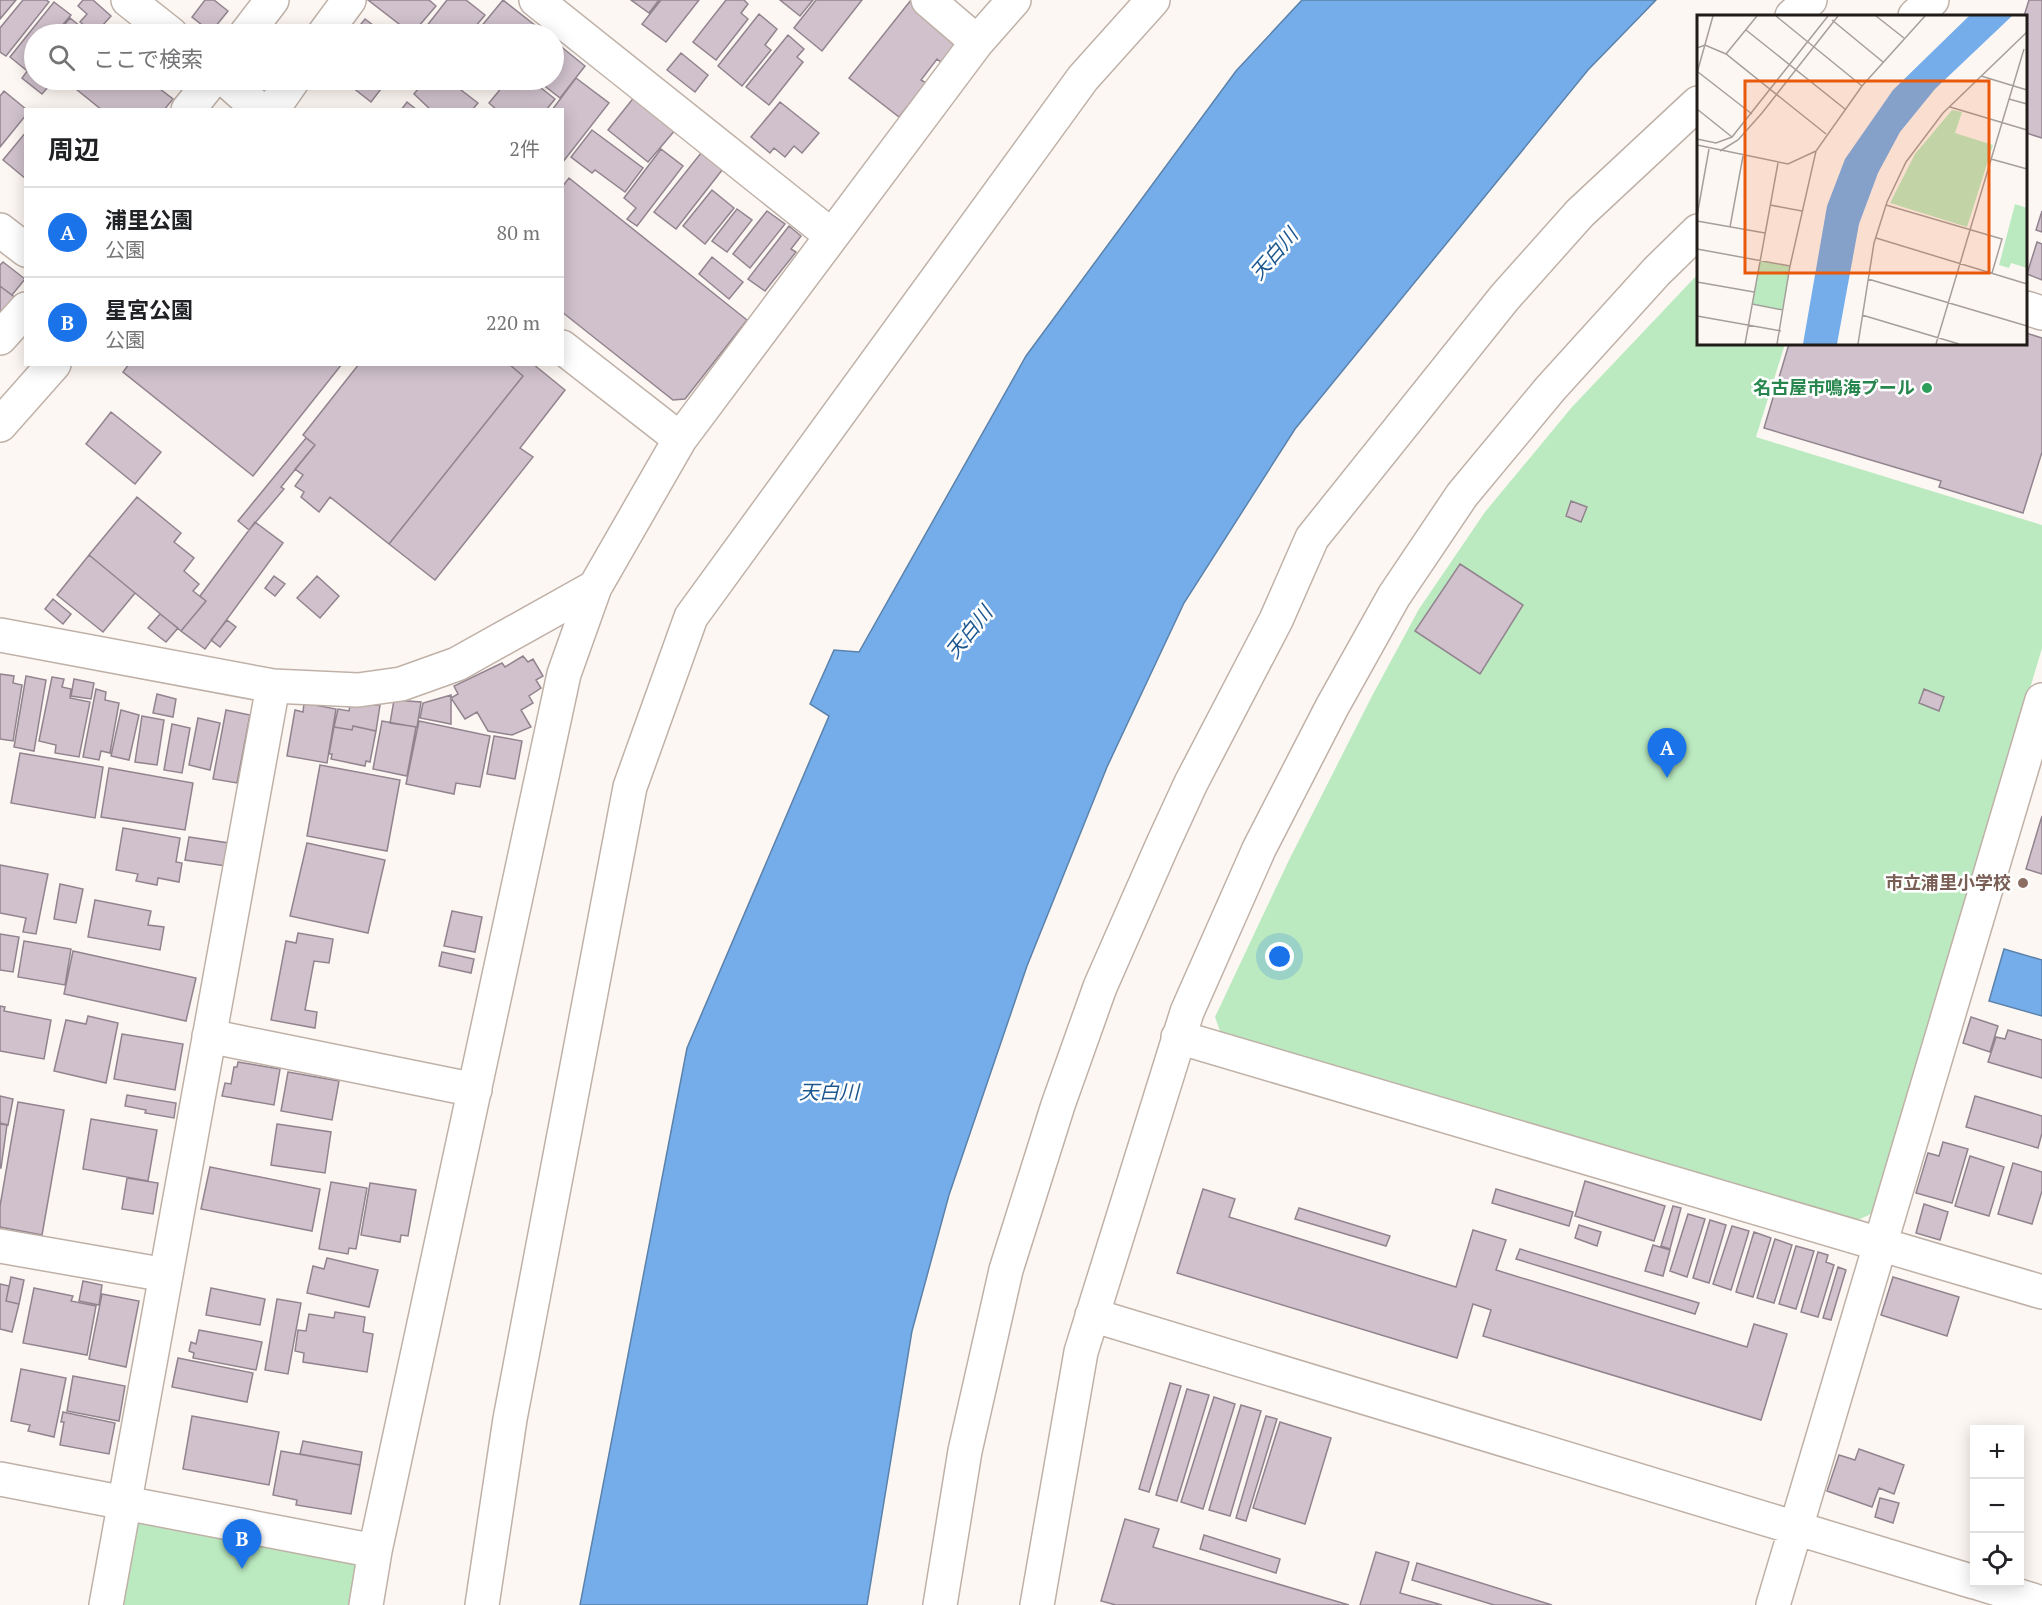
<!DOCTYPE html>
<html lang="ja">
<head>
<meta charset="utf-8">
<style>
	:root { --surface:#fff; --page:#f2f2f2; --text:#202124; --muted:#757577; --line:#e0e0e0; --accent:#1a73e8 }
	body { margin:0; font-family:"PT Serif","Noto Sans JP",serif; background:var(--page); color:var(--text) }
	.controls { position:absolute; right:18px; bottom:18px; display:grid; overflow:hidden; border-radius:0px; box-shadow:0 3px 15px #0003 }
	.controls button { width:54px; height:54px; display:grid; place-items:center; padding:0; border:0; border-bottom:2px solid var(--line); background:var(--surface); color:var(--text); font:30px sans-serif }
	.you { position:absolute; left:1280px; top:957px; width:21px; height:21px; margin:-15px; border:4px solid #fff; border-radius:50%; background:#1a73e8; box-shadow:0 0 0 9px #1a73e833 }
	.badge { display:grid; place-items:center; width:39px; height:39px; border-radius:50%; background:var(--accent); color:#fff; font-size:20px; font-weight:700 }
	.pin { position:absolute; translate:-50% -50px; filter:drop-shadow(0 2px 3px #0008) }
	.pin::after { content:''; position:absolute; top:32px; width:21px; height:18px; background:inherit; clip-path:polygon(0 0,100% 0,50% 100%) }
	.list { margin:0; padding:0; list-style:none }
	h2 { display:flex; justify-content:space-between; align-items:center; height:78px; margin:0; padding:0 24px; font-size:26px }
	h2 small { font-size:20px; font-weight:400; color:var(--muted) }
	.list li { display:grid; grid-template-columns:39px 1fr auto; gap:18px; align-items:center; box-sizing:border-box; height:90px; padding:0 24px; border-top:2px solid var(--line) }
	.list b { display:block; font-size:22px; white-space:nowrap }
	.list p { margin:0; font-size:20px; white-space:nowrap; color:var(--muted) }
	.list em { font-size:20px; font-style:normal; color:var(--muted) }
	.icon { flex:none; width:33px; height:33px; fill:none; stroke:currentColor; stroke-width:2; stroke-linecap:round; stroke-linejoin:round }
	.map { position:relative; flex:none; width:2042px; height:1605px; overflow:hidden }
	.search { position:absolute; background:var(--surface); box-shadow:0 3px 15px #0003; left:24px; top:24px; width:540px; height:66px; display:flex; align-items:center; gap:15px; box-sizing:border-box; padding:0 21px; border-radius:33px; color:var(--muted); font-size:22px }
	.panel { position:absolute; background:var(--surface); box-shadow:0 3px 15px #0003; left:24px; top:108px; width:540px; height:258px; border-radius:0px }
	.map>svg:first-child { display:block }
	.green { fill:#bbeac0 }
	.water { fill:#74adea; stroke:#5b82ab; stroke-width:1.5 }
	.building { fill:#d0c1cc; stroke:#92848e; stroke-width:1.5 }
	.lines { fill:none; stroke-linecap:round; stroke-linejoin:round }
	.minor-casing { stroke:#bfb1a7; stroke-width:36 }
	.minor { stroke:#fff; stroke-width:33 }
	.leisure-dot { fill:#2e9e5b; stroke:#fff; stroke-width:2 }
	.education-dot { fill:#8d6e63; stroke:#fff; stroke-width:2 }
	.labels { text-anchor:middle; stroke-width:5; stroke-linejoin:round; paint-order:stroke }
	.leisure-label { font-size:18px; font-weight:bold; fill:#27864d; stroke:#fff; text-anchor:end }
	.education-label { font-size:18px; font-weight:bold; fill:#785e54; stroke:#fff; text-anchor:end }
	.water-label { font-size:20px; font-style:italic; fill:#1c578f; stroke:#fff }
	.inset-road { fill:none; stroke:#a59f9b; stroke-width:1.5 }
	.view { fill:#e8590c; fill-opacity:0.15; stroke:#e8590c; stroke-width:3 }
	.inset-edge { fill:none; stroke:#211c18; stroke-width:3 }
</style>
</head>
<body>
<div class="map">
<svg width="2042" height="1605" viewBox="0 0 2042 1605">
	<rect width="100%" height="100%" fill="#fdf7f3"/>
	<path class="green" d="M1698,274V344H1785L1756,437L2042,525V648L1875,1212L1858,1220L1221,1034L1215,1017L1289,860L1372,696L1419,609L1485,512L1572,407Z
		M124,1502L375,1551L366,1605H106Z"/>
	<path class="water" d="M1302,0H1656L1588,70L1295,429L1184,603L1107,767L1027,966L949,1195L912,1331L867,1605H580L687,1048L829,716L810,704L834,650L859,652L1026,356L1236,71Z
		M2004,949L2042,960V1016L1989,1001Z"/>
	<path class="building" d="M0,0H16L0,19Z
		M23,0H46L49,2L6,56L0,52V28Z
		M83,0H93L111,16L95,34L80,22L87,14L78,6Z
		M205,0H214L228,11L211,32L192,17Z
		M368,0H429L436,6L412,34Z
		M447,0H466L485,15L469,34H426L422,32Z
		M503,0L536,26L532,30L538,34H475Z
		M631,0H659L649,13Z
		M661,0H699L666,42L642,24Z
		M726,0H744L748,4L741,13L748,19L716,60L693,42Z
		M780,0H813L800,16Z
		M816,0H862L822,51L794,28Z
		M911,0H926L961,39L942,63L937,59L921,80L926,83L899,117L849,78Z
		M2029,0H2042V138L2026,133V16H2024Z
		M54,2L71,15L55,34H34V60L26,70L10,57Z
		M759,14L777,29L765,45L771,50L742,86L718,66Z
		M70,18L90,34H57Z
		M365,19L385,34H353Z
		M788,35L804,49L797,57L803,62L769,105L746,87Z
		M559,45L585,66L560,98L537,80H554V52Z
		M681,53L708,75L695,92L667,70Z
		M34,62V80H54L42,94L22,78Z
		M576,78L609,103L562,163V110H552Z
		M67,80H148L173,99L164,110H102L66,81Z
		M343,80H388L371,102Z
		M425,80H448L478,103L472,110H431L414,94Z
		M508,80H531L555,99L546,110H497L489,103Z
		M4,91L27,110H26V115L0,147V96Z
		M635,96L676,129L648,162L608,130Z
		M407,102L417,110H401Z
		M780,102L819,133L802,153L794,146L785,157L774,148L770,153L751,137Z
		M592,130L643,168L625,192L595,170L592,173L571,157Z
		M26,132V179L3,160Z
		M705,148L726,165L676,229L654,212Z
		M661,149L683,166L637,226L627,219L636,208L624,198Z
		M569,178L747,320L685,399L673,400L562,312V187Z
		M712,190L734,208L705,244L683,226Z
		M737,209L752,220L727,252L712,241Z
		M767,211L785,224L750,268L733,254Z
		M2042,211V232L2036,230Z
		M789,226L801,236L791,249L796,252L765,291L748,279Z
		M2037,242L2042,244V280L2027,274Z
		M712,257L743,282L729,299L699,274Z
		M3,262L25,279L12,295L0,286V265Z
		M0,286L17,299L0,321Z
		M2026,333L2042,338V452L2023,513L1939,487L1941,481L1764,428L1789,344H2026Z
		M129,364H342L253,476L123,372Z
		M359,364H509L523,376L389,544L330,497L319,512L301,497L304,492L295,486L303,475L295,469L315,445L303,435Z
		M509,364H533L565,390L520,448L533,457L435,580L389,544L523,376Z
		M111,412L161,452L135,484L86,444Z
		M306,438L315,445L281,487L284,489L249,530L238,521Z
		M137,497L181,533L174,542L194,558L184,571L199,584L193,591L206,601L181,631L89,555Z
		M1571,501L1587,507L1581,522L1566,516Z
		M255,522L283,543L205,649L181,631L206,601L200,596Z
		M89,555L135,593L103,632L57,595Z
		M1460,564L1523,605L1480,674L1415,631Z
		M274,576L285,584L275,596L265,588Z
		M317,576L339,596L320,618L297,598Z
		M53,599L71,614L63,624L45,609Z
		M160,614L178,628L166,642L148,628Z
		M227,620L236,627L220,647L211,640Z
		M523,656L528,662L533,659L543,676L536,680L541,688L529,696L533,703L521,710L531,727L512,735L488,731L477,712L465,719L451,698L458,694L454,686L502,663L505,667Z
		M0,674L14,676L13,683L22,685L13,741L0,739Z
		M26,676L46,680L34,751L14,747Z
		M52,677L64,679L62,687L71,689L70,698L90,702L79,757L55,753L56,745L39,741Z
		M74,679L94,683L91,699L71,696Z
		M96,689L106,692L105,700L119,703L110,753L101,751L99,760L83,757Z
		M1924,689L1944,697L1939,711L1919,703Z
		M157,694L176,699L173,717L153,713Z
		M451,695V724L420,718L423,703Z
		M394,700L421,702L417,727L390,723Z
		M304,703L336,709L327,763L287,756L295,710L303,712Z
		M350,705H380L376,731L353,726L352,730L334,727L338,709L349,711Z
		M121,710L139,715L129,760L111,756Z
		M226,710L250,715L237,783L213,779Z
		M142,716L164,720L157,765L135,762Z
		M198,718L220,723L210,770L189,765Z
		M382,721L416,727L407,776L373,769Z
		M419,721L490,736L480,787L456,783L454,794L406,784Z
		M172,724L190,728L182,773L164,770Z
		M353,726L376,731L370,762L366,761L365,766L331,759L332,754H329L334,727L352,730Z
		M494,736L522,741L515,779L487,774Z
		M20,753L103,767L95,818L11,803Z
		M320,765L400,780L387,851L307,836Z
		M109,768L193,783L185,830L101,817Z
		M2042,816V874L2026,869Z
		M123,828L180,838L176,862L182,863L179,882L158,878L157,885L136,881L138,874L116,870Z
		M189,837L229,843L226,866L185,860Z
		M307,843L385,860L368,933L290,916Z
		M0,865L48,874L36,934L23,932L26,918L0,913Z
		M60,884L83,889L76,923L54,919Z
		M95,900L151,911L148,925L164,927L160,950L88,937Z
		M452,911L482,917L475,952L444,946Z
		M298,933L333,939L329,963L314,961L305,1010L317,1012L315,1028L271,1020L286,941L296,943Z
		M0,934L19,937L13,972L0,970Z
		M24,941L71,949L65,985L18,977Z
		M73,951L196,978L186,1021L64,994Z
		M442,952L474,959L471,973L439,966Z
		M0,1006L5,1007L4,1011L51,1020L44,1059L0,1051Z
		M88,1016L118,1023L106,1083L54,1071L66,1020L86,1024Z
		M1971,1017L1998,1026L1990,1052L1963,1043Z
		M2008,1030L2042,1040V1078L1988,1062L1996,1037L2005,1039Z
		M122,1034L183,1044L175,1090L114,1079Z
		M238,1062L280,1069L274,1105L222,1096L225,1083L231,1084L234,1067H237Z
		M288,1072L339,1081L332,1120L281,1111Z
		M127,1095L176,1103L174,1118L145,1113L146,1110L125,1106Z
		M0,1096L13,1099L8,1125L0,1123Z
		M1975,1096L2042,1116V1133L2038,1148L1966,1127Z
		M18,1102L64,1110L42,1235L0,1227V1206Z
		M91,1119L157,1130L148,1181L83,1169Z
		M0,1124L7,1125L1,1168H0Z
		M277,1124L331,1132L325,1173L271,1165Z
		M1943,1142L1968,1149L1952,1203L1916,1193L1928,1153L1939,1156Z
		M1970,1156L2004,1167L1989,1216L1955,1206Z
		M2013,1163L2042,1172V1191L2032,1224L1998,1214Z
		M210,1167L320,1189L312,1231L201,1209Z
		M127,1178L158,1183L153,1214L122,1209Z
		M1585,1181L1665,1206L1654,1241L1575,1216Z
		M331,1182L367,1188L356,1249L349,1248L348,1254L319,1249Z
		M370,1183L416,1190L408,1236L401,1235L400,1242L361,1235Z
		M1203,1189L1235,1199L1229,1217L1456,1287L1473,1230L1506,1240L1496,1270L1747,1347L1754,1324L1787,1334L1761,1420L1483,1336L1491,1310L1473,1304L1457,1358L1177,1273Z
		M1496,1189L1573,1212L1569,1226L1492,1203Z
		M1924,1204L1948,1212L1940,1240L1916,1233Z
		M1673,1206L1681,1208L1670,1249L1661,1246Z
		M1299,1208L1390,1236L1386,1246L1295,1219Z
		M1688,1214L1705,1219L1687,1277L1670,1271Z
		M1710,1220L1726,1225L1709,1283L1693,1278Z
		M1579,1225L1601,1232L1597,1246L1575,1238Z
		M1732,1226L1749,1231L1731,1290L1713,1284Z
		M1754,1232L1771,1238L1753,1297L1736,1292Z
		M1775,1239L1792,1245L1774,1303L1757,1298Z
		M1653,1245L1670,1250L1663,1276L1645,1271Z
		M1796,1246L1814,1251L1796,1309L1779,1304Z
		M1520,1249L1699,1303L1695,1314L1516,1259Z
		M1818,1252L1828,1255L1826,1262L1834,1265L1818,1317L1801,1312Z
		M327,1258L378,1270L369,1307L307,1293L313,1266L324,1269Z
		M1838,1267L1846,1270L1831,1320L1823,1318Z
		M11,1277L24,1280L19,1304L6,1301Z
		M1893,1277L1959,1297L1947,1336L1881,1315Z
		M83,1281L102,1285L99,1305L79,1301Z
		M0,1284L9,1286L6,1301L19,1304L12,1332L0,1329Z
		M34,1288L73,1296L71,1301L96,1306L87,1355L23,1343Z
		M211,1288L265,1299L260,1325L206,1315Z
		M102,1294L139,1301L126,1367L89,1359Z
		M277,1299L301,1303L288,1374L265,1370Z
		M335,1312L365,1317L363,1332L373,1334L367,1372L303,1362L304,1353L295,1351L298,1330L306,1331L309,1314L334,1318Z
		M199,1330L262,1342L256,1370L193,1358L194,1353L189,1351L191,1342L196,1344Z
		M178,1358L253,1373L247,1402L172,1387Z
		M21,1369L66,1378L54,1437L28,1431L30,1425L11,1421Z
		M73,1376L125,1386L119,1421L67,1411Z
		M1170,1383L1181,1386L1149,1492L1139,1489Z
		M1187,1389L1209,1395L1177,1501L1156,1495Z
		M1214,1397L1235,1404L1203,1509L1181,1502Z
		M1241,1405L1261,1411L1230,1516L1209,1510Z
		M63,1412L115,1423L109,1454L60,1445L64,1422H61Z
		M192,1416L279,1432L269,1485L183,1469Z
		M1266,1416L1277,1419L1246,1521L1236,1518Z
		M1280,1422L1331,1438L1305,1524L1253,1508Z
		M303,1441L362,1452L360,1465L300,1454Z
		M1859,1449L1904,1465L1894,1494L1879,1488L1872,1507L1827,1491L1839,1455L1855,1460Z
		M281,1451L360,1465L351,1514L296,1505L297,1500L273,1495Z
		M1880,1498L1899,1503L1893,1523L1875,1517Z
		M1125,1519L1159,1529L1153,1547L1349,1605H1116L1101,1601Z
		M1204,1535L1280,1559L1276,1573L1200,1549Z
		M1376,1552L1409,1562L1400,1593L1442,1605H1360Z
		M1417,1563L1552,1605H1494L1412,1580Z"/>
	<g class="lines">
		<g class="minor-casing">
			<path id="minor" d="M128,0L171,34
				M536,0L832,236
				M928,0L977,42
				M1792,16L1810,0
				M1915,16L1932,0
				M246,34L272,0
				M324,34L349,0
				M226,80L260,110
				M188,110L212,80
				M272,110L293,80
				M0,230L26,250
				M2026,308L2042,313
				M0,338L26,309
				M562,347L680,439
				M0,425L54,364
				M0,635L273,686L358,690L401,684L457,664L595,587
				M209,1036L475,1090
				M1178,1037L2042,1292
				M0,1246L166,1275
				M1092,1315L1974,1582
				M0,1479L375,1551
				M1975,1582L2042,1603
				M106,1605L273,686
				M366,1605L375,1551L564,674L595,587L680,439L977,42L1014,0
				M482,1605L510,1419L630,787L691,617L1083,78L1153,0
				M940,1605L965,1451L1006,1270L1058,1105L1100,987L1162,846L1191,783L1276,620L1312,538L1505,297L1580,213L1698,103
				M1037,1605L1081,1352L1187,1012L1259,849L1332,707L1394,596L1462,495L1550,389L1657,271L1698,231
				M1773,1605L2042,700"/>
		</g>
		<use href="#minor" class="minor"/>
	</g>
	<circle class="leisure-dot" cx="1927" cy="388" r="6"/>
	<circle class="education-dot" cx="2023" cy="883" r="6"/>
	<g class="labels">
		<g class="leisure-label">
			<text x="1915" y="394">名古屋市鳴海プール</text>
		</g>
		<g class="education-label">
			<text x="2011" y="889">市立浦里小学校</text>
		</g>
		<g class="water-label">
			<text transform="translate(1274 254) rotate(-49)" y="7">天白川</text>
			<text transform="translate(969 632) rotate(-51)" y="7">天白川</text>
			<text x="829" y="1099">天白川</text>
		</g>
	</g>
	<g transform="translate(1697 15)">
		<rect width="330" height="330" fill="#fdf7f3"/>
		<path d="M255,95L265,97L258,118L296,130L270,212L193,188L218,139ZM318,189L330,193V253L314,248L312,253L302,250ZM63,246L93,251L86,295L55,289Z" fill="#bbeac0"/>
		<path d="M272,1H315L238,74L203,117L181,158L162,209L140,329H106L130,191L148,144L196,75Z" fill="#74adea"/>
		<path class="inset-road" d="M79,1L165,71M179,1L207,23M135,5L186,47M49,15L148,94M0,33L8,30L29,39L129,119M29,39L60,1M1,57L55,99M0,58L16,1M284,61L330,75M312,84L330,89M253,92L330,115M0,94L35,122M0,124L19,128L35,122L131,1M0,130L91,149L119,136M23,136L41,125L65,98L141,1M294,144L330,154M73,190L105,196M189,190L305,224L295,258M0,201L12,134M0,206L68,218M33,212L46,141M179,223L330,269M0,234L93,251M171,264L330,311M0,267L57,277M55,289L86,295M165,300L262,329M0,301L84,316M48,329L81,148M80,329L93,251L119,136L165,71L228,1M161,329L177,228L190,187L209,147L246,98L330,17M239,329L327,34"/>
		<path class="view" d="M48,66H292V258H48Z"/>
		<rect width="330" height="330" class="inset-edge"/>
	</g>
</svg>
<div class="controls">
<button>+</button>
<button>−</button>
<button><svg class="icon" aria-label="locate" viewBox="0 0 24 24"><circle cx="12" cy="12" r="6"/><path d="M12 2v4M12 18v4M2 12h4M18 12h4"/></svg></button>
</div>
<div class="you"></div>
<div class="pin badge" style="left:1667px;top:778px">A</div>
<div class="pin badge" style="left:242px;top:1569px">B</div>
<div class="search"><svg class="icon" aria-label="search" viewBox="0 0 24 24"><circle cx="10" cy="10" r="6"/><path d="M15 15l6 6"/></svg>ここで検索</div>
<section class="panel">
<h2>周辺<small>2件</small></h2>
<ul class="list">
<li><span class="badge">A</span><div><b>浦里公園</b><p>公園</p></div><em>80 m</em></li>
<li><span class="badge">B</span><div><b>星宮公園</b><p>公園</p></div><em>220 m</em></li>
</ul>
</section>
</div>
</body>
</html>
